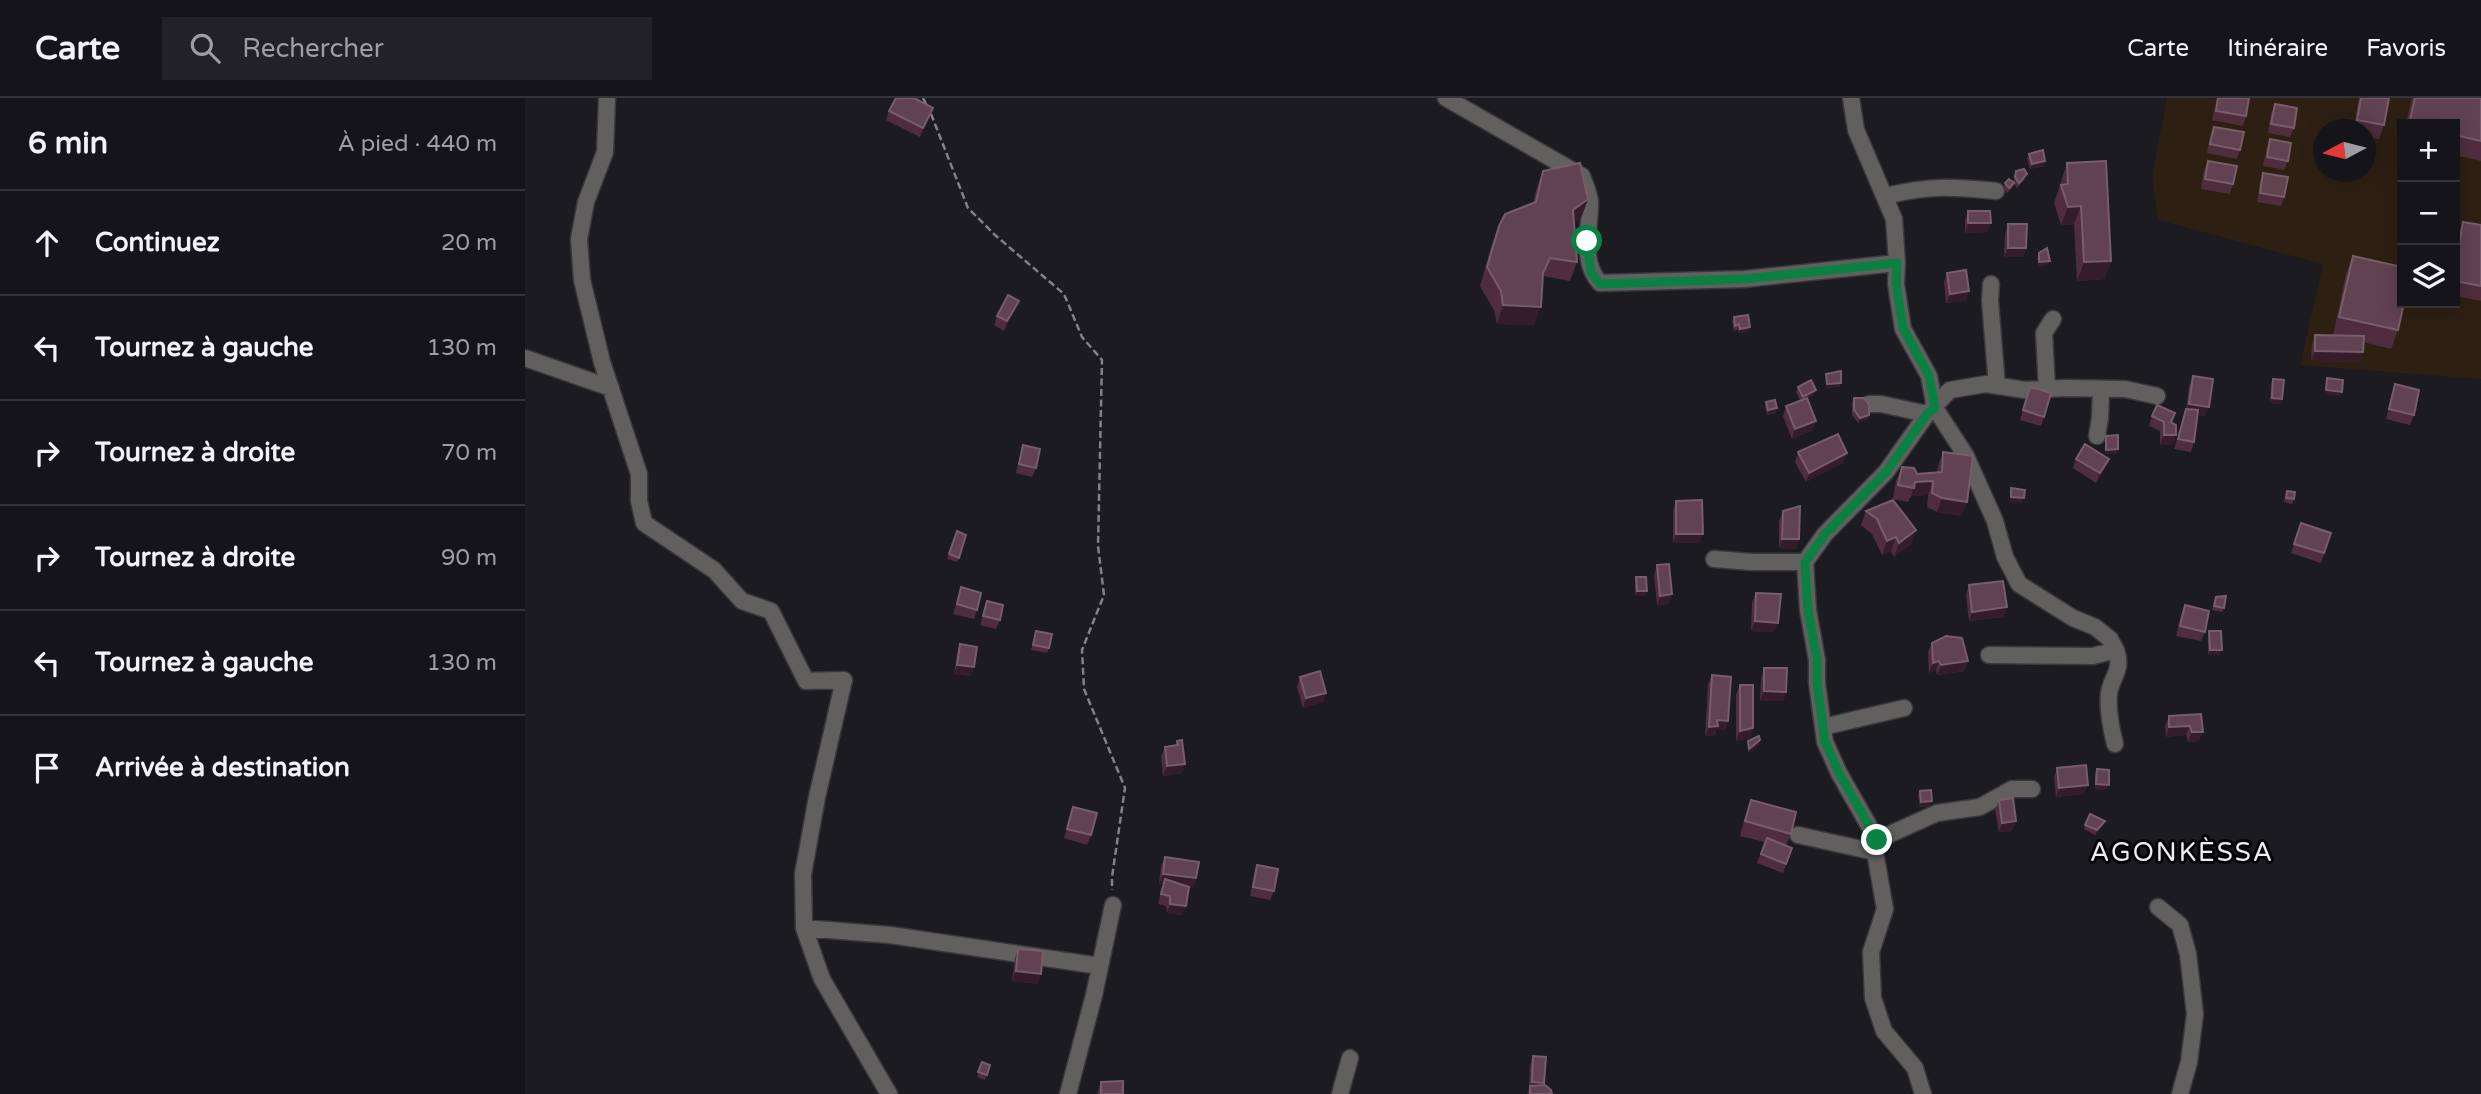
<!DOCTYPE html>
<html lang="fr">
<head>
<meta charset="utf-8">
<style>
	:root { --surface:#151418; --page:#222125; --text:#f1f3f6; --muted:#9d9ea2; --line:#343337 }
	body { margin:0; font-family:"Varela Round",sans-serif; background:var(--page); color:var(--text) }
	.controls { position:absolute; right:21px; top:21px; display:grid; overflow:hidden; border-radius:0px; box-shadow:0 4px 18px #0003 }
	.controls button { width:63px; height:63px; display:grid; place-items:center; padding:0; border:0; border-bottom:2px solid var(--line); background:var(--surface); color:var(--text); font:35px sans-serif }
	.compass { position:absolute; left:1788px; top:21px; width:63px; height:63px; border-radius:50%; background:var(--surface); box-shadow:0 4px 18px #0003; rotate:263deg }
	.stop { position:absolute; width:21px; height:21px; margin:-16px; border:5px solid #0b8043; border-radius:50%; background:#fff }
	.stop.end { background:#0b8043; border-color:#fff; box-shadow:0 2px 7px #0008 }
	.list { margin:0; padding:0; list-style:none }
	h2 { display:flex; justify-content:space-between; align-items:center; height:91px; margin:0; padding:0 28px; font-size:30px }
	h2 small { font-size:23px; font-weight:400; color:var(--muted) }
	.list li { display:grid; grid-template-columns:46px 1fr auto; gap:21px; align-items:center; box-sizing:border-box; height:105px; padding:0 28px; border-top:2px solid var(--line) }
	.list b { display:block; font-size:26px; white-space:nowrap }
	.list em { font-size:23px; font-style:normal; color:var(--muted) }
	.icon { flex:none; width:38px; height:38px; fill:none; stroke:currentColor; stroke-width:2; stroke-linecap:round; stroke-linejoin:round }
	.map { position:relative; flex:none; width:1956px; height:996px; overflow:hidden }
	header { display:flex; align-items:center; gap:42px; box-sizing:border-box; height:98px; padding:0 35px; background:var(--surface); border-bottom:2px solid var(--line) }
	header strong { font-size:33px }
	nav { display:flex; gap:38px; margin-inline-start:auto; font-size:24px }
	.search { width:490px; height:63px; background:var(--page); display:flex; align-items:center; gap:18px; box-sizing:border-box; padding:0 24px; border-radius:0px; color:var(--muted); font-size:26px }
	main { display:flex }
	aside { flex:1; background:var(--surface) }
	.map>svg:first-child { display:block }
	.education { fill:#2d2013; fill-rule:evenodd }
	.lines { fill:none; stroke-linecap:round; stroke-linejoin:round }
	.street-casing { stroke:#39383d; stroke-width:19 }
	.path { stroke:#828185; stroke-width:2.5; stroke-dasharray:7 3.5; stroke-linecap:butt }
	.street { stroke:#62605e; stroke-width:16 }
	.wall { fill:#502d3d }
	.shaded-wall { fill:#341d29 }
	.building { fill:#614250; stroke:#775d69; stroke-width:2 }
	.route { stroke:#0b8043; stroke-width:9 }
	.labels { text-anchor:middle; stroke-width:6; stroke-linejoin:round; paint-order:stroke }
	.quarter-label { font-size:26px; letter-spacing:2px; fill:#eeedf1; stroke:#060608 }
</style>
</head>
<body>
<header>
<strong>Carte</strong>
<div class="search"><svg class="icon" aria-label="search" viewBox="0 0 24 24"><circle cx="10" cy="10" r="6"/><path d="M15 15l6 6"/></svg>Rechercher</div>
<nav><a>Carte</a><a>Itinéraire</a><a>Favoris</a></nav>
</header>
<main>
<aside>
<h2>6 min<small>À pied · 440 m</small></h2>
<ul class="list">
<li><svg class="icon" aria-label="ahead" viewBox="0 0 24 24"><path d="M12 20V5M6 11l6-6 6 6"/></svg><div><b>Continuez</b></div><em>20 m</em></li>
<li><svg class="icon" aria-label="left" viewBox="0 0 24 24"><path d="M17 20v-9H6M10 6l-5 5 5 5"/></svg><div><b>Tournez à gauche</b></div><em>130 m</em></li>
<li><svg class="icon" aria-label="right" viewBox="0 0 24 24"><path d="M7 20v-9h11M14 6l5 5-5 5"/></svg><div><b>Tournez à droite</b></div><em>70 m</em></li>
<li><svg class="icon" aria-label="right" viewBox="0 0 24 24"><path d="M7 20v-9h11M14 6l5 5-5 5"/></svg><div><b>Tournez à droite</b></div><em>90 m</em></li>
<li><svg class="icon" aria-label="left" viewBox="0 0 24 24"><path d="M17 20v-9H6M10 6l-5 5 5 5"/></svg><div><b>Tournez à gauche</b></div><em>130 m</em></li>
<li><svg class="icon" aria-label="arrive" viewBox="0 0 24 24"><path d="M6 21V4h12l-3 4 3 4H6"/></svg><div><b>Arrivée à destination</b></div></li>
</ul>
</aside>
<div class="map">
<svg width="1956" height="996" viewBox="0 0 1956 996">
	<rect width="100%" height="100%" fill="#1c1b20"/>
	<path class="education" d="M1642,0H1956V281L1775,267L1798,166L1633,122L1627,78ZM1877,26H1930V205H1877ZM1798,32H1840V74H1798Z"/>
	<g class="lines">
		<g class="street-casing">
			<path id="street" d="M82,0L80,54L61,104L54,141L57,182L77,264L114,376V403L119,425L189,472L217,503L246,513L281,583L319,582L292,699L278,776L279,830L297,881L364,996
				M921,0L1057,78C1060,87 1065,96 1065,105C1065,132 1055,163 1075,185L1220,181L1372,165
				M1326,0L1331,32L1369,121L1372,165L1371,186L1378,231L1404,278L1410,310L1441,358L1470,423L1480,459L1494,486L1548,520L1570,529L1585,541L1591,552
				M1361,98C1403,87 1429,89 1471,93
				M1466,186L1465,203L1472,288
				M0,260L86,290
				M1522,291L1519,235L1528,221
				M1344,306H1356L1402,316
				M1572,338L1575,320L1576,292
				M1189,461L1227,464H1280
				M1464,557L1568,558L1591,552C1598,572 1587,578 1584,595C1582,612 1586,630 1590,646
				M1298,629L1379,610
				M1273,737L1350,754L1352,742L1314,675L1300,644L1292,585V562L1283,512L1280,464L1300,436L1361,374L1402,316L1425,292L1461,286L1500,292L1540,290L1600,291L1632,298
				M1352,742L1412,715L1455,709L1487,691H1507
				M1350,754L1360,811L1346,854L1348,900L1359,933L1390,970L1398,996
				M1633,809L1655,827L1663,856L1670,916L1664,964L1655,996
				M279,830L365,837L575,868
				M543,996L569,897L588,807
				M815,996L825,960"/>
		</g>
		<path class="path" d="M398,0L403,10
			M406,16L443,110L470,137L539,196L557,239L577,262L573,448L579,497L557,552L559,591L600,690L587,779V792"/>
		<use href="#street" class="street"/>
	</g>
	<path class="wall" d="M1692,0H1724L1721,18L1718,28L1687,22Z
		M1834,0H1864L1859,27L1854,41L1840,39V32H1828Z
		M1887,0H1956V63L1930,57V26H1881Z
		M1750,6L1769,30L1765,39L1743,35L1746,16Z
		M408,10L395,39L361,22L364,13Z
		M1689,29L1715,52L1712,61L1682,55L1685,38Z
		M1745,41L1763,63L1759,72L1738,68L1742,50Z
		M1504,56L1519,68L1505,71L1502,60Z
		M1683,63L1708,86L1705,96L1676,91L1679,72Z
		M1542,65L1586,163L1579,181L1552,183L1549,126L1536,127L1529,105Z
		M1018,73L1063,101L1056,120L1049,125L1052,164L1045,183L1018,178L1009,227L972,226L969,212L955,188L967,146L974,128L1008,105L1011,92Z
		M1491,73L1500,81L1492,90L1489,86L1487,90L1482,95L1478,89L1480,85L1488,84Z
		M1738,75L1759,99L1756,108L1732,104L1735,84Z
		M1443,113L1462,134L1440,135V123Z
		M1938,124L1956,127V203L1930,198V157L1933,138Z
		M1483,126L1501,150L1498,159H1479L1480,136Z
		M1828,158L1873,232L1866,251L1838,244V254L1835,264L1786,263L1787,246L1790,237H1808L1821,176Z
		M1422,175L1441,203L1421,205L1419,184Z
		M494,203L490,212L479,233L469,227L472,218Z
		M1209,219L1223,234L1213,235V231L1209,233L1207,224Z
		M1668,278L1680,318L1672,317L1669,344L1666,354L1649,351L1661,312L1664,288Z
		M1748,281L1757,301L1756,306L1745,305L1746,286Z
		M1870,286L1889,317L1885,327L1861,321Z
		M1273,289L1289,297L1282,301L1288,332L1267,341L1258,318L1261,308L1275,302L1271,294Z
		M1505,289L1519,319L1516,328L1495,322Z
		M1329,300L1343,321L1333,325L1327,317V304Z
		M1241,304L1251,315L1242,317L1240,309Z
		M1650,315L1646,324L1648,347H1635V333L1624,328L1627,318Z
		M1581,338L1593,351L1591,356H1580V342Z
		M498,347L511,370L507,379L491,375Z
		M1273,354L1319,364L1281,384L1270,364Z
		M1418,354L1437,418L1412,414L1402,409L1403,397L1386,398L1383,404L1368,401L1371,383L1377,369L1392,376L1412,374L1413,368Z
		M1551,361H1584L1580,370L1571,385L1548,370Z
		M1762,393L1769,401L1767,406L1759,404Z
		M1151,403L1174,445H1148V412Z
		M1258,413L1271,451L1254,450V423Z
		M1341,413L1391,432L1386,446L1369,459L1366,453L1357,457L1347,436L1336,427Z
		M1776,425L1806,435L1796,465L1766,455Z
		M432,433L434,460L432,464L422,461Z
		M1132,467L1144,506L1132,507L1129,477Z
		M1111,479L1122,493L1120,498H1110V484Z
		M1444,487L1482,509L1478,519L1444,523L1441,497Z
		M436,489L452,512L449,521L428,516Z
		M1231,495L1249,534L1226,533L1227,504Z
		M1691,499L1699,510L1697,514L1687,512Z
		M462,503L475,522L471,531L455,527Z
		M1660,507L1680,534L1676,543L1651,538L1656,517Z
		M511,533L524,550L522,555L506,552Z
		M1684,533L1695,557H1683V538Z
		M1407,545L1443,563L1439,573L1412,577L1411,572L1404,575L1403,554Z
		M435,546L446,578L429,576L432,556Z
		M1239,570L1261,594L1258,603H1235L1236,580Z
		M1187,577L1203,623L1200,632H1191L1190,637L1180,638L1183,587Z
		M775,579L801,595L798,604L778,610L772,589Z
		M1215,587L1228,630L1225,640L1211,643V596Z
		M1676,616L1674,643L1663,644L1661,637L1641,639L1640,628L1644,618Z
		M652,643L657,675L638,678L636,658L640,649L650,648Z
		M1532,670L1559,696L1531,699L1529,679Z
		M1572,671L1582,692L1570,691V676Z
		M1395,693L1406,708L1395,709L1393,698Z
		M1226,702L1266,736L1261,748L1267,750L1258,775L1232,765L1240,744L1215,738L1221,716Z
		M1474,702L1491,723L1487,733L1474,734L1470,712Z
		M548,709L566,737L562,747L539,740Z
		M1565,716L1578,728L1570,737L1559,731Z
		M640,759L671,780L668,790L664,789L661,808L657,817L642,815L641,808L633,806L638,786H634L636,768Z
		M732,767L749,793L745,802L725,798L729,777Z
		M493,851L513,886L487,883L490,860Z
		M1008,958L1019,985V987L1027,996H1002L1004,991L1005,968Z
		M457,964L465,967L460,982L452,979Z
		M576,984L598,996H572Z"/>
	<path class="shaded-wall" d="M1759,0H1777L1776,2Z
		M408,10L405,19L395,39L398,30Z
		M1520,63L1519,68L1505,71L1507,66Z
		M1063,101L1056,120L1041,131L1048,112Z
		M1556,108L1549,126L1536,127L1543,109Z
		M1443,125H1466L1462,134L1440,135Z
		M1483,150H1501L1498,159H1479Z
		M1525,163L1523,167L1512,169L1514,164Z
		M1586,163L1579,181L1552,183L1559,164Z
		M1444,193L1441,203L1421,205L1425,196Z
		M494,203L490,212L479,233L482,223Z
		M978,207L1016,209L1009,227L972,226Z
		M1225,229L1223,234L1213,235L1215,231Z
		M1790,253L1838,254L1835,264L1786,263Z
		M1316,285L1314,289L1300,291L1302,286Z
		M1291,292L1289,297L1276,304L1278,299Z
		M1801,292L1817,294L1815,298L1799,297Z
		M1747,300L1757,301L1756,306L1745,305Z
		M1664,306L1684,309L1680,318L1660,315Z
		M1252,310L1251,315L1242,317L1243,312Z
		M1344,317L1343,321L1333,325L1335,320Z
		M1291,323L1288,332L1267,341L1270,331Z
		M1639,337H1651L1648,347H1635Z
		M1593,351L1591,356H1580L1581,352Z
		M1322,355L1319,364L1281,384L1284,375Z
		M1584,361L1580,370L1571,385L1575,375Z
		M1408,383L1403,397L1386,398L1390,384Z
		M1486,399L1499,400L1497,405L1484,404Z
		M1417,400L1442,404L1437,418L1412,414Z
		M1391,432L1386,446L1369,459L1374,445Z
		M1151,436H1178L1174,445H1148Z
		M1371,439L1366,453L1357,457L1362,443Z
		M1257,441H1274L1271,451L1254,450Z
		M1112,493H1122L1120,498H1110Z
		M1147,496L1144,506L1132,507L1135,498Z
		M1482,509L1478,519L1444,523L1447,514Z
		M1230,523L1253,525L1249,534L1226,533Z
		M1685,552H1697L1695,557H1683Z
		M1414,563L1411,572L1404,575L1408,565Z
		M1443,563L1439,573L1412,577L1416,567Z
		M432,567L449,569L446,578L429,576Z
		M1239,593L1261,594L1258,603H1235Z
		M801,595L798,604L778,610L781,600Z
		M1192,622L1203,623L1200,632H1191L1190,637L1180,638L1184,629Z
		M1665,628L1661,637L1641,639L1644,629Z
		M1228,630L1225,640L1211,643L1215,633Z
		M1667,634H1678L1674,643L1663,644Z
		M1235,642L1234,647L1222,656L1224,651Z
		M660,666L657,675L638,678L642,668Z
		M1571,686L1584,687L1582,692L1570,691Z
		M1563,687L1559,696L1531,699L1534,690Z
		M1407,703L1406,708L1395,709L1396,704Z
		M1491,723L1487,733L1474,734L1477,725Z
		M1580,723L1578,728L1570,737L1572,732Z
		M638,776L671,780L668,790L638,786L640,781L638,786H634Z
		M645,806L661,808L657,817L642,815Z
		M491,873L516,876L513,886L487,883Z
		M1007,984L1019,985L1016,995L1005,990Z"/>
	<path class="building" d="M371,0H389L408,10L398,30L364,13Z
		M1693,0H1724L1721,18L1691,13Z
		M1836,0H1864L1859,27L1832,22Z
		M1890,0H1956V43L1930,37V26H1884Z
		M1750,6L1772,10L1769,30L1746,26Z
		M1689,29L1719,34L1715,52L1685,46Z
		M1745,41L1766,45L1763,63L1742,59Z
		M1518,52L1520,63L1507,66L1504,56Z
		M1581,63L1586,163L1559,164L1556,108L1543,109L1536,87L1543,86L1542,65Z
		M1683,63L1712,68L1708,86L1680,81Z
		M1055,65L1063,101L1048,112L1052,164L1025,160L1018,175L1016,209L978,207L976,193L962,169L974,128L980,116L1011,104L1018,73Z
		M1499,71L1502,76L1494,85L1490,79L1491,73Z
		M1738,75L1763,79L1759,99L1735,95Z
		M1484,81L1489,85L1484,90L1480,85Z
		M1443,113H1465L1466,125H1443Z
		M1938,124L1956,127V188L1930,183V170Z
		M1483,126H1502L1501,150H1483Z
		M1522,150L1525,163L1514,164V155Z
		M1828,158L1877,169V205H1879L1873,232L1814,219Z
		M1441,172L1444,193L1425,196L1422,175Z
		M483,197L494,203L482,223L472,218Z
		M1223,217L1225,229L1215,231L1214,226L1210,228L1209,219Z
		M1790,237L1839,238L1838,254L1790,253Z
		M1316,273V285L1302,286L1301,276Z
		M1668,278L1688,281L1684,309L1664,306Z
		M1802,280L1818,282L1817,294L1801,292Z
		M1748,281L1759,282L1757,301L1747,300Z
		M1286,282L1291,292L1278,299L1273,289Z
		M1870,286L1894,292L1889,317L1864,311Z
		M1505,289L1526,295L1519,319L1498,312Z
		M1282,300L1291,323L1270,331L1261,308Z
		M1329,300H1339L1344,307V317L1335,320L1329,312Z
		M1250,302L1252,310L1243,312L1241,304Z
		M1632,307L1650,315L1646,324L1651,327V337H1639V324L1627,318Z
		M1661,311L1673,312L1669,344L1653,341Z
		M1313,336L1322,355L1284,375L1273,354Z
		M1593,337V351L1581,352V338Z
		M1560,346L1584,361L1575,375L1551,361Z
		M498,347L515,351L511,370L494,366Z
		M1418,354L1448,358L1442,404L1417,400L1407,395L1408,383L1390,384L1389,390L1373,387L1377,369L1389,370L1392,376L1417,374Z
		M1486,390L1500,392L1499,400L1486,399Z
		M1762,393L1770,394L1769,401L1761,400Z
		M1177,402L1178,436H1151V403Z
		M1368,402L1391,432L1374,445L1371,439L1362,443L1352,421L1341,413Z
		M1275,408L1274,441H1257L1258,413Z
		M1776,425L1806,435L1799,455L1769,446Z
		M432,433L441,437L434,460L424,456Z
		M1144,466L1147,496L1135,498L1132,467Z
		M1111,479H1121L1122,493H1112Z
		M1478,483L1482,509L1447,514L1444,487Z
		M436,489L456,495L452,512L432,506Z
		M1231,495L1256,496L1253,525L1230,523Z
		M1701,498L1699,510L1689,508L1691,499Z
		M462,503L478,507L475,522L458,518Z
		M1660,507L1684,513L1680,534L1655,528Z
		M511,533L527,536L524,550L508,547Z
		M1684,533H1696L1697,552H1685Z
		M1421,538L1437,540L1443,563L1416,567L1414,563L1408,565L1407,545Z
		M435,546L452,549L449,569L432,567Z
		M1239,570H1262L1261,594L1239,593Z
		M795,573L801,595L781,600L775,579Z
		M1187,577L1206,579L1203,623L1192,622L1193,628L1184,629Z
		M1215,587H1228V630L1215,633Z
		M1676,616L1678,634H1667L1665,628L1644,629V618Z
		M1234,638L1235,642L1224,651L1223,643Z
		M657,642L660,666L642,668L640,649L653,647L652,643Z
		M1561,667L1563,687L1534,690L1532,670Z
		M1572,671L1584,672V687L1571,686Z
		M1406,692L1407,703L1396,704L1395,693Z
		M1488,700L1491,723L1477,725L1474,702Z
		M1226,702L1271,714L1266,736L1220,723Z
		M548,709L572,715L566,737L542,731Z
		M1565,716L1580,723L1572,732L1560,727Z
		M1242,740L1267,750L1261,766L1236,756Z
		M640,759L674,764L671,780L638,776Z
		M732,767L753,771L749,793L728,789Z
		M640,781L664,789L661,808L645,806V798L636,796Z
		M493,851L518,853L516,876L491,873Z
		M1008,958L1021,959L1019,985L1007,984Z
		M457,964L465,967L462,977L453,974Z
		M598,983V996H576V984Z
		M1020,987L1026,992L1027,996H1005V988Z"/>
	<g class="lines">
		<path class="route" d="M1062,143L1066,175L1075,186L1220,181L1372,165L1371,186L1378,230L1404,278L1410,310L1402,316L1361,374L1300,436L1280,464L1283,512L1292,562V585L1300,644L1314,675L1352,742"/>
	</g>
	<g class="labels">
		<g class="quarter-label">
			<text x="1657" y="763">AGONKÈSSA</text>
		</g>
	</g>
</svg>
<div class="controls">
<button>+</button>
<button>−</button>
<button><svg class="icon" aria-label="layers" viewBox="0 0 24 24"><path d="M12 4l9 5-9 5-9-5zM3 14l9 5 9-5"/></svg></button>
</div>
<svg class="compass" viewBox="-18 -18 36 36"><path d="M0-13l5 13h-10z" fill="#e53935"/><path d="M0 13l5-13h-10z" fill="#9d9ea2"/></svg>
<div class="stop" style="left:1062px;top:143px"></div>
<div class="stop end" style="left:1352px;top:742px"></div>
</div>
</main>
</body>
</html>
